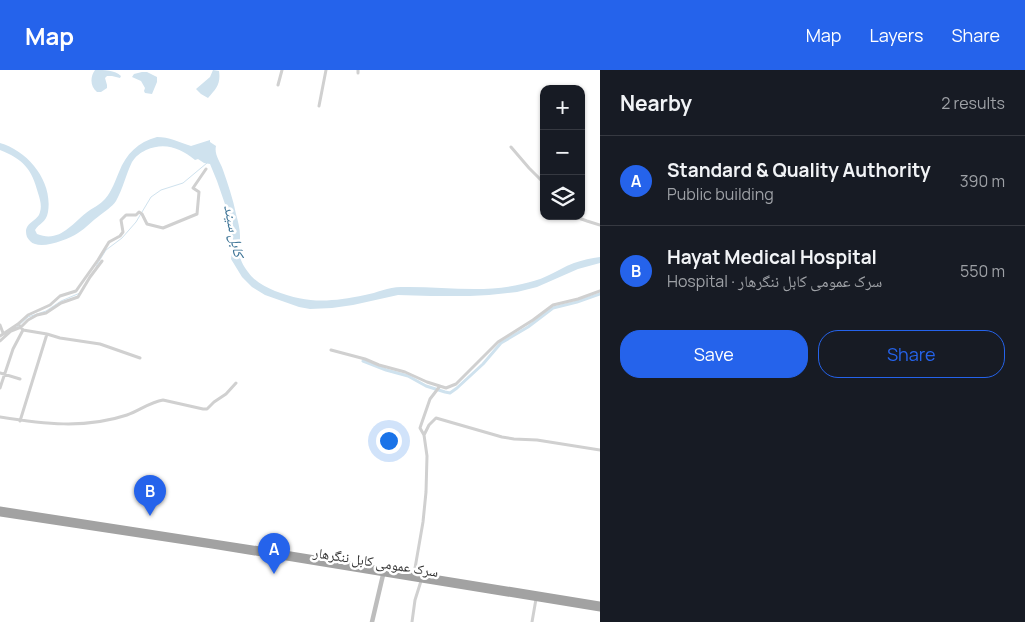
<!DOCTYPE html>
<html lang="en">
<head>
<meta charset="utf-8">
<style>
	:root { --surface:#171b24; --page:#20242c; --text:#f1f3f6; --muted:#9ea1a6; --line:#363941; --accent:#2563eb }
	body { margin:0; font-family:Manrope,"Noto Naskh Arabic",sans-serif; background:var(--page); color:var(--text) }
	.controls { position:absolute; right:15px; top:15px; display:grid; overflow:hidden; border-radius:10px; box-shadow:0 1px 4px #0004 }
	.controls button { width:45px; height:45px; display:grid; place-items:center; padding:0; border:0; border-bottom:1px solid var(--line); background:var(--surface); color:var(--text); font:25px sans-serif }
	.you { position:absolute; left:388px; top:370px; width:18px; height:18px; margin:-12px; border:4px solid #fff; border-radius:50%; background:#1a73e8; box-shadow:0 0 0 8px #1a73e833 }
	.badge { display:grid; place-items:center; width:32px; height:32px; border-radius:50%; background:var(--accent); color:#fff; font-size:16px; font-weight:700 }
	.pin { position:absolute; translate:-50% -41px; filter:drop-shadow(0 1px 2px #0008) }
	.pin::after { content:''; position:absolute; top:26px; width:18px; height:15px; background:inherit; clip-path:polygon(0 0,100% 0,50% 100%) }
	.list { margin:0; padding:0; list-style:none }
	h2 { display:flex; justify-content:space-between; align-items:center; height:65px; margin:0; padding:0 20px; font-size:21px }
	h2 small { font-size:16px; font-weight:400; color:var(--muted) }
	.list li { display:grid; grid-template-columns:32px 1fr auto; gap:15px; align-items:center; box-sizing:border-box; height:90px; padding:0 20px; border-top:1px solid var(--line) }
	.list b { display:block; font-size:19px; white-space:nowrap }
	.list p { margin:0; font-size:16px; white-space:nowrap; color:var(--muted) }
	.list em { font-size:16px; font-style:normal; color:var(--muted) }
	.actions { display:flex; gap:10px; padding:15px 20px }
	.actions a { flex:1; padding:11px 0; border:1px solid var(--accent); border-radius:20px; text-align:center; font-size:18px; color:var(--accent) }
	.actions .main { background:var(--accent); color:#fff }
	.icon { flex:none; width:28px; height:28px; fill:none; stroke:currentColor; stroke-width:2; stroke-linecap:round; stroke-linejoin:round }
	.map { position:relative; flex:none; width:600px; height:552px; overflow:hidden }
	header { display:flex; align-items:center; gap:30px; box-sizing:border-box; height:70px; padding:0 25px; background:var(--accent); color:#fff }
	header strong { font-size:24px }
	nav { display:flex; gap:28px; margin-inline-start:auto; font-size:18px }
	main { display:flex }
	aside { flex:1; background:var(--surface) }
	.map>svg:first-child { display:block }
	.water { fill:#cfe2ee }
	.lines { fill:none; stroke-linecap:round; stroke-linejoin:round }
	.stream { stroke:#cfe2ee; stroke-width:1 }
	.canal { stroke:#cfe2ee; stroke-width:3 }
	.minor { stroke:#d0d0d0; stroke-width:3 }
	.secondary { stroke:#bdbdbd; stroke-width:4.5 }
	.trunk { stroke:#a2a2a2; stroke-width:5 }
	.labels { text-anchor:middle; stroke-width:5; stroke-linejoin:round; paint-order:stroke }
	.street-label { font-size:14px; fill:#333; stroke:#fff }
	.water-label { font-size:15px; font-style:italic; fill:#3f7597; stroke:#fff }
</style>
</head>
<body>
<header>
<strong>Map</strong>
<nav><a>Map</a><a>Layers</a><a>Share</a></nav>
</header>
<main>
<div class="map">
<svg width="600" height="552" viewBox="0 0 600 552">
	<rect width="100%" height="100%" fill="#fff"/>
	<path class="water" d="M95,0C104,0 115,0 121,6L120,8L112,6H107L105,8L107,15V18L101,22H97C90,16 90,7 95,0Z
		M213,0L219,1C221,14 216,19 208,28L201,24L196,19L210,7Z
		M142,2H147L157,7V12L152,24L145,23L144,21L145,18L141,11L132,7L134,4Z
		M157,67C169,67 179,72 191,76L210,70V72L216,76C214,85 220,91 223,100C228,114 233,129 236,144C238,151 240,159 240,166C240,182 237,188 248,202C254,211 265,217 275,221C308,234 331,232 365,225C377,223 388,217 401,217C441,216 483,224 522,214C530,212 539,210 547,206C556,202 565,196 574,193C583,190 591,188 600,187V193L578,199L537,217L517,222L489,225L470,226H431L398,225L353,235L332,238L310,239L299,237L265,225L252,217L242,207L231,189L233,170L226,137L217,111L210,94L204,93L198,89L195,90C180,78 165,72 146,80C140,83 136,86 132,92C126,104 123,119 116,131C112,137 105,141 99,146C92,151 86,158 78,163C69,169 46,178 35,174C31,173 29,170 27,167C22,152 38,152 40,142C42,136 40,129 38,123C32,99 23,89 0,80V73C28,81 53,111 48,142C46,153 39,153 35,160L37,164C59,173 71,155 86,143C92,138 100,135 105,129C112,121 115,111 119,102C126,84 138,72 157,67Z"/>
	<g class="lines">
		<path class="stream" d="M96,196L106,180L122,168L136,152L151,127L161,120L183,113L207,93
			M16,258L28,247L46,241L61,231L80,223"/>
		<path class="canal" d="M363,291L386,300L408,306L426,316L445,322L450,323L457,318L483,294L501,273L528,257L553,238L577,232L600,224"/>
		<path class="minor" d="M358,3V0
			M278,15L282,0
			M319,36L326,0
			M511,77L529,98L544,113
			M573,146L587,151L600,155
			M0,255L3,263
			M20,256L23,260L47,264L60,268L100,274L140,288
			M0,266L18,254L28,245L50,235L60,226L76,221L98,190L109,172L120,166L123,162L121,150L126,145H136L139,142L142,144L147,154L163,158L197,144L199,122L193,118L206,99
			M0,271L11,261L21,257L28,250L37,245L46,243L61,233L78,227L90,207L102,191
			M331,280L365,289L379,295L405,302L427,312L446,318L456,314L498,272L533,250L553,235L578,229L600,221
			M0,303L20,309
			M0,318L13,279L23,260
			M0,347C43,354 85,359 127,345C139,341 150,332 163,330L203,339H207L214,332L226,324L236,313
			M20,351L47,264
			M424,365L429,355L436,348L502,367L514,369L537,370L600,380
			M414,504L423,452L426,422L427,386L424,365L420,358L421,355L430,329L440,316
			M412,552L415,530L421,511
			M532,552L536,529"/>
		<path class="secondary" d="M372,552L383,505"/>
		<path class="trunk" d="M0,439L266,480L600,534
			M0,444L212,476L600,539"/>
	</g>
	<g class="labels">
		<g class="street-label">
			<text transform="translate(376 492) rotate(9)" y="5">سرک عمومی کابل ننگرهار</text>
		</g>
		<g class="water-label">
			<text transform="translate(234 161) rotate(79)" y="5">کابل سيند</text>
		</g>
	</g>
</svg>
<div class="controls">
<button>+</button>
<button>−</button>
<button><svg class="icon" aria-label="layers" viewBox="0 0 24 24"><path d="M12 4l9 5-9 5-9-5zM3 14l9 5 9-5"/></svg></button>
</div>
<div class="you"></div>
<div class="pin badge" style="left:274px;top:504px">A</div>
<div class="pin badge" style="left:150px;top:446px">B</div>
</div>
<aside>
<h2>Nearby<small>2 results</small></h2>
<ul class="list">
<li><span class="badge">A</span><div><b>Standard &amp; Quality Authority</b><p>Public building</p></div><em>390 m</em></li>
<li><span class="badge">B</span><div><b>Hayat Medical Hospital</b><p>Hospital · سرک عمومی کابل ننگرهار</p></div><em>550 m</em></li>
</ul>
<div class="actions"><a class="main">Save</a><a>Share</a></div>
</aside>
</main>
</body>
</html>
